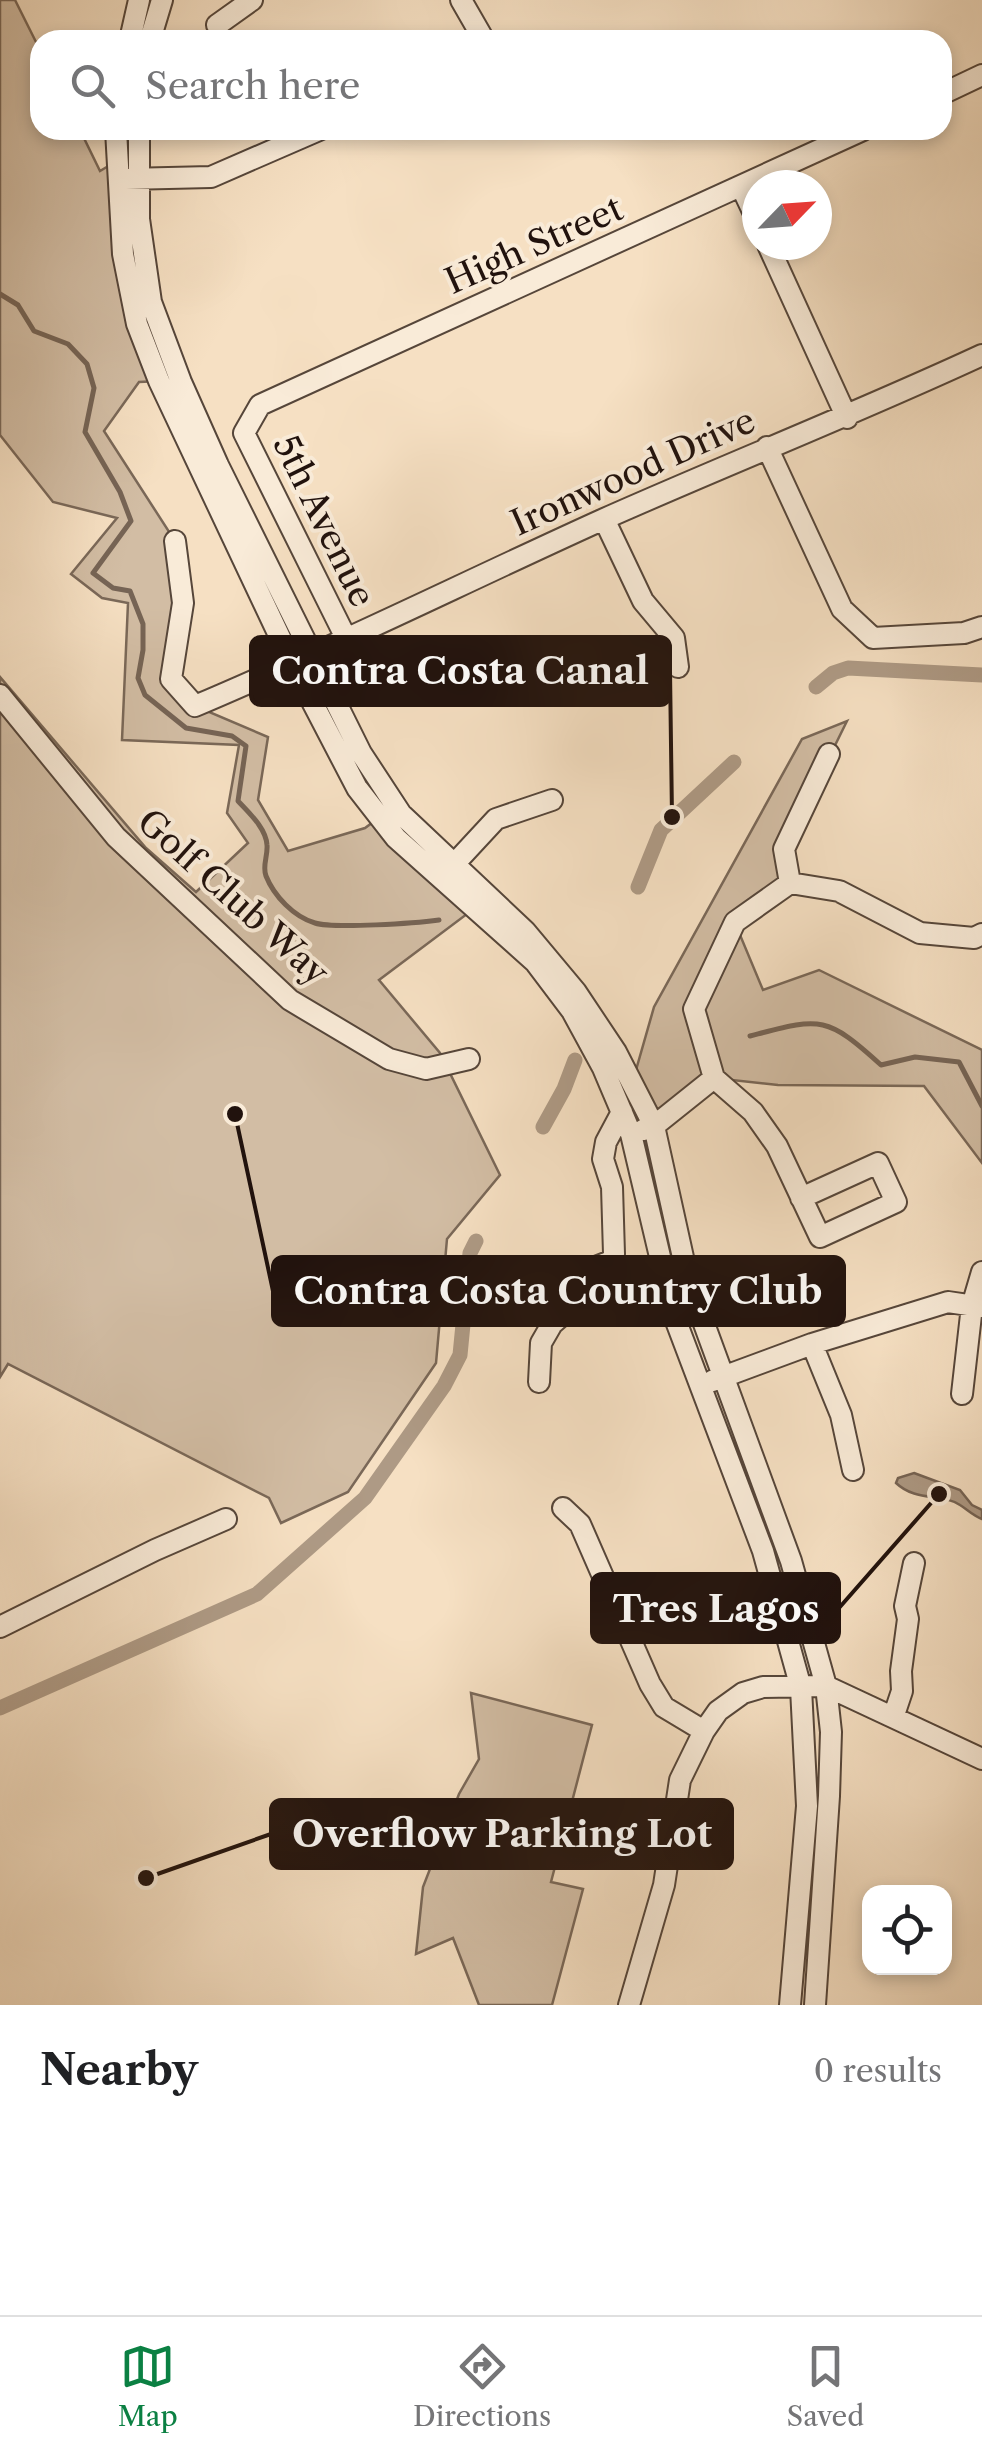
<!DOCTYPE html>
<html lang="en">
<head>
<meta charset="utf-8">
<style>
	:root { --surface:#fff; --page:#f6f6f6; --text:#202124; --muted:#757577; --line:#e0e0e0; --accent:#0b8043 }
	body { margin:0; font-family:"Libre Caslon Text",serif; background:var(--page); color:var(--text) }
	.controls { position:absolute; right:30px; bottom:30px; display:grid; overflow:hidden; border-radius:20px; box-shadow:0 5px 15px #0003 }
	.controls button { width:90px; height:90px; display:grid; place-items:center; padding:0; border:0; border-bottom:2px solid var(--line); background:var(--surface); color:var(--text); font:50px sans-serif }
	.compass { position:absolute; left:742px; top:170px; width:90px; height:90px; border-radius:50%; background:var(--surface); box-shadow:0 5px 15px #0003; rotate:65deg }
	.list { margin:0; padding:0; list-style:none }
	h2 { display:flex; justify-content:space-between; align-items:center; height:130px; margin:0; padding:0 40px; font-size:42px }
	h2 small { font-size:32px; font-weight:400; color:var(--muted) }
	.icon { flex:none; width:55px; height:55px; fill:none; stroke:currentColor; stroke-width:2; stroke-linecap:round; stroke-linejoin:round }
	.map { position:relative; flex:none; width:982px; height:2005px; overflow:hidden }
	.search { position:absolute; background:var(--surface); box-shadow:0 5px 15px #0003; left:30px; right:30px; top:30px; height:110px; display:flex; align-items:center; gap:25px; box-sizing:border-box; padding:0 35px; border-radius:30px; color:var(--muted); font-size:38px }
	.sheet { height:310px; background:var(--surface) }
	nav { display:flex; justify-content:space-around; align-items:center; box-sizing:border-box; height:140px; border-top:2px solid var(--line); background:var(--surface); font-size:28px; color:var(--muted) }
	nav a { display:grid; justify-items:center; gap:5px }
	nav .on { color:var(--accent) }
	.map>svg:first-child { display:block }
	.green { fill:#d2bda4; stroke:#7a6858; stroke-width:2.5 }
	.water { fill:#ae9a85; stroke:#766455; stroke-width:2.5 }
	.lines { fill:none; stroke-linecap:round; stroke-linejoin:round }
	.stream { stroke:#766455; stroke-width:5 }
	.canal { stroke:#ae9a85; stroke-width:15 }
	.minor-casing { stroke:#56463a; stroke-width:24 }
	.minor { stroke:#f9ebd8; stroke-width:20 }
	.labels { text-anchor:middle; stroke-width:8; stroke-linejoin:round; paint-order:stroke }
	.street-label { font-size:35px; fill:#21120d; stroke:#f9ebd8 }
	.leader { fill:none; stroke:#21120d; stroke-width:4 }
	.callout-dot { fill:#21120d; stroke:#f9ebd8; stroke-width:4 }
	.callout { fill:#21120d; stroke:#21120d; stroke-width:4 }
	.callout-label { font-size:38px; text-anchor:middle; font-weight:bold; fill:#fff }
</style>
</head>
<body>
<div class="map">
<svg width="982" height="2005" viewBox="0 0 982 2005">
	<rect width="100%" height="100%" fill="#f6e0c3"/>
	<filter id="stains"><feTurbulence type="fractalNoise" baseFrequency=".002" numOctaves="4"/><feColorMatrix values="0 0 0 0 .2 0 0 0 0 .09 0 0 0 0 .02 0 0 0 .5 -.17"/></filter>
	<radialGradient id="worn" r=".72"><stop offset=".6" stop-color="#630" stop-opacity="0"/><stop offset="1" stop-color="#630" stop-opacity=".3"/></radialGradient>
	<path class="green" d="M0,0H15L40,50V130H80L100,171L115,162L123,254L159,381L139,382L104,431L175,541L171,679L195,706L268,737L258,800L288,851L365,828L380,817L475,908L379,980L440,1053L500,1175L447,1239L436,1363L348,1492L281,1523L269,1498L8,1364L0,1377V677L146,848L196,892L248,843L227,813L239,745L122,740L128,603L102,598L71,574L117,518L53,502L0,435Z
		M847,721L784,849L790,883L735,923L763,990L819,970L982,1050V1163L924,1086L778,1085L714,1078L654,1126L632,1084L654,1007L802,739Z
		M471,1693L592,1725L551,1882L583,1889L552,2005H479L453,1938L416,1954L423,1887L459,1794L479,1759Z"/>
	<path class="water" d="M914,1473L960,1490L972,1505L982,1510V1519C972,1515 968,1510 960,1505C942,1493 916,1502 896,1483L898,1478Z"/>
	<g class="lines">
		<path class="stream" d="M0,294L18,305L34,331L68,344L87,364L94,388L85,432L120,492L131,521L93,573L113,588L130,591L143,624V650L138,678L145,695L186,728L232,736L246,746L238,801C249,813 266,828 267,845C268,856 262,866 266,876C274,896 294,917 315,923C334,929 417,923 439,920
			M750,1036C820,1018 825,1014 881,1065L915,1057L959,1062L982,1106"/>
		<path class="canal" d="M816,687L833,673L848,668L982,675
			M638,887L661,830L734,762
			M543,1127L564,1089L575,1060
			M0,1708L257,1594L365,1498L444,1386L460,1355L470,1253L476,1241"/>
		<g class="minor-casing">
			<path id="minor" d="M461,0L484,40
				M217,25L252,0
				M130,40L139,0
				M150,40L162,0
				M942,94L982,75
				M116,130L123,254L137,324L159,381L293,665L357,788L396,838L535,962L572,1011L603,1068L631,1134L674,1316L763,1551L801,1688L807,1806L790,2005
				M139,130V219L151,302L181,382L218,465L361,753L401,814L525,931L576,992L616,1052L654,1126L688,1280L791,1561L826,1686L831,1732L829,1796L815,2005
				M126,179L211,177L319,130
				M741,186L757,220
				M768,245L847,418
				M767,447L842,609L873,638L964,633L982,627
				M604,519L643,601L674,638L678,667
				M175,541L183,603L171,679L195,706C333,648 467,581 604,519C730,463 857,413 982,355
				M346,638L244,433L260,405L863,130
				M0,695L116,837L290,1000L389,1059L426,1069L469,1059
				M445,874L496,819L552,800
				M790,883L784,849L829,754
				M643,1130L654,1126L714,1078
				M801,1198L878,1163L896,1202L820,1237L777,1146L753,1112L714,1078L694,1009L735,922L790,883L839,891L920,933L974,938L982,934
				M812,1344L841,1415L853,1470
				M712,1381L812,1344L948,1302L982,1307
				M539,1382L541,1343L552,1324L576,1303L580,1278L588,1270L611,1261L614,1254L612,1187L603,1159L606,1142L622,1112
				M962,1394L972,1306L982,1272
				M563,1508L580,1524L650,1684L664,1707L704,1731
				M0,1627L155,1550L226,1519
				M894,1715L902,1691L901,1671L908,1619L905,1606L914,1563
				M629,2005L664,1885L680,1780L704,1731L718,1711L743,1693L763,1687L826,1686L982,1759"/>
		</g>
		<use href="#minor" class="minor"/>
	</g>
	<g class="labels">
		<g class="street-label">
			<text transform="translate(534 245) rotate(-24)" y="12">High Street</text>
			<text transform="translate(633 472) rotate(-24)" y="12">Ironwood Drive</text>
			<text transform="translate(324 521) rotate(64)" y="12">5th Avenue</text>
			<text transform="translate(233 897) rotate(42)" y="12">Golf Club Way</text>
		</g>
	</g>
	<path class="leader" d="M672 817L670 671M235 1114L273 1291M939 1494L839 1608M146 1878L271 1834"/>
	<g class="callout-dot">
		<circle cx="672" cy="817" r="10"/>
		<circle cx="235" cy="1114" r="10"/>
		<circle cx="939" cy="1494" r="10"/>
		<circle cx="146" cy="1878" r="10"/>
	</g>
	<g class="callout">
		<rect x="251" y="637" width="419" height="68" rx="10"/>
		<rect x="273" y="1257" width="571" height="68" rx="10"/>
		<rect x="592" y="1574" width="247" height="68" rx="10"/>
		<rect x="271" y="1800" width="461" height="68" rx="10"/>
	</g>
	<g class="callout-label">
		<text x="460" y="684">Contra Costa Canal</text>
		<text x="558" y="1304">Contra Costa Country Club</text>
		<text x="716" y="1622">Tres Lagos</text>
		<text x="502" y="1847">Overflow Parking Lot</text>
	</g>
	<rect width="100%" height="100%" filter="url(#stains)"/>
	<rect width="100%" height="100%" fill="url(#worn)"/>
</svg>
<div class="controls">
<button><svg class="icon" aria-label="locate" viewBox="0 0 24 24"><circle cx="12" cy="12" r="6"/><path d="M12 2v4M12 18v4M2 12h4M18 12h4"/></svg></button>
</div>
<svg class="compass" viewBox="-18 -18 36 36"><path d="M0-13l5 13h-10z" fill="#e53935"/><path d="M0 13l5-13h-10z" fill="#757577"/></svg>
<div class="search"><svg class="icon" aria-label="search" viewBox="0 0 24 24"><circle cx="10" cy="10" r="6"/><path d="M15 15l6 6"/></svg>Search here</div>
</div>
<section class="sheet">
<h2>Nearby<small>0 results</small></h2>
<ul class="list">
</ul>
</section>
<nav>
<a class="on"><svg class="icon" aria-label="map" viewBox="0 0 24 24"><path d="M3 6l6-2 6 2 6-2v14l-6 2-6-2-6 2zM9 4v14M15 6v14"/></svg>Map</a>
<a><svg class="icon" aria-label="directions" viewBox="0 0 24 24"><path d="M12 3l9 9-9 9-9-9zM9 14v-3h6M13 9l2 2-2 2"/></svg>Directions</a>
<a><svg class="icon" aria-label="saved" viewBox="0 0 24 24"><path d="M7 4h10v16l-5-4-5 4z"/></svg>Saved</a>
</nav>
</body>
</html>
